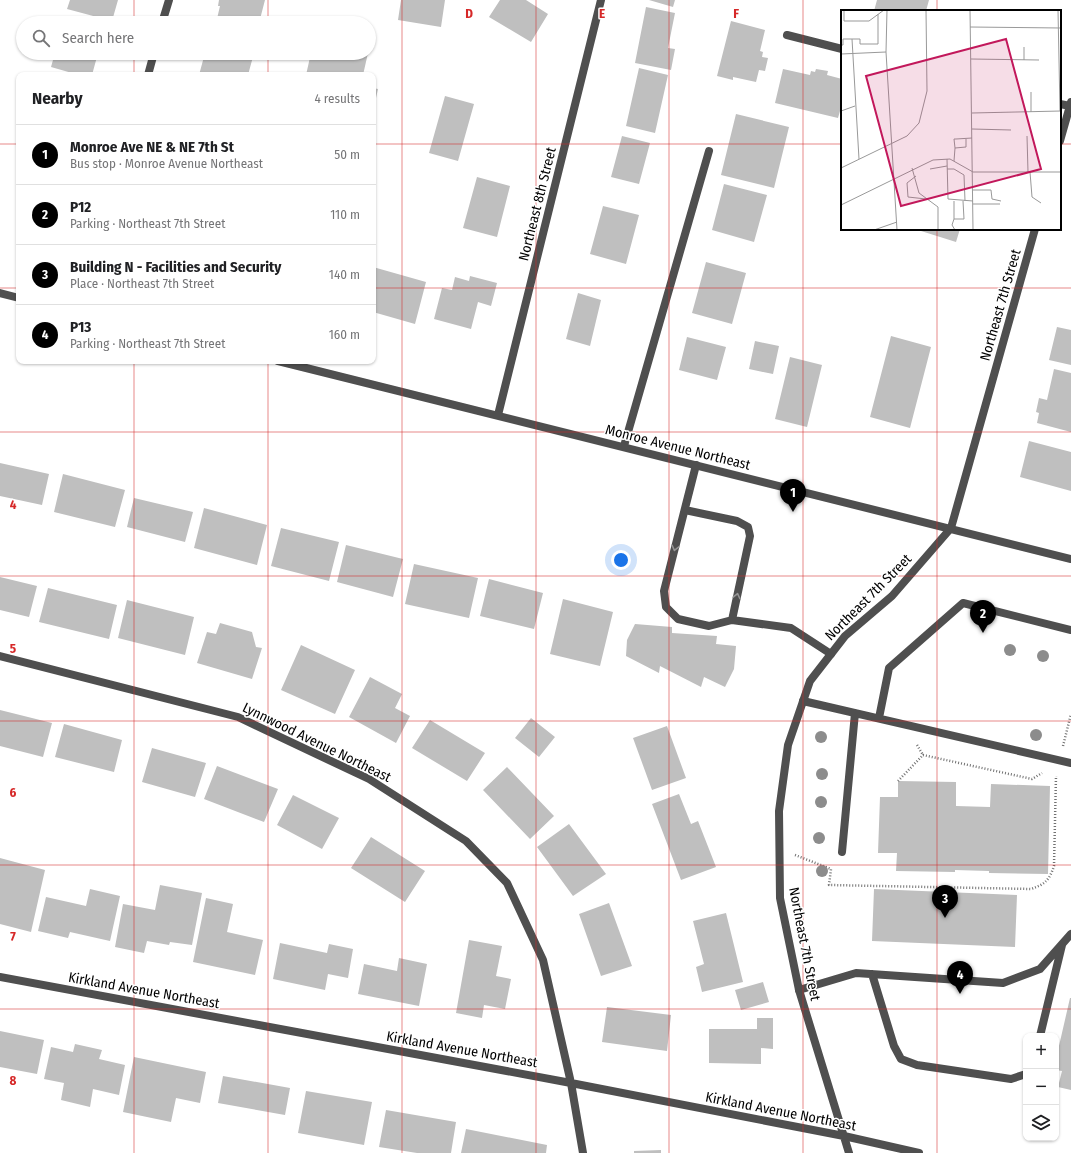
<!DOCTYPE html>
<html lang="en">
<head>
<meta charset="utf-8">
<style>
	:root { --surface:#fff; --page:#f2f2f2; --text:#202124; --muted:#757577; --line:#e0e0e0; --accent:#000 }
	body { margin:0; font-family:"Fira Sans Condensed",sans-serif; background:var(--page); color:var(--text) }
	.controls { position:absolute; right:12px; bottom:12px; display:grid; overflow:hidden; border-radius:8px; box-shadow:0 1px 3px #0004 }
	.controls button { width:36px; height:36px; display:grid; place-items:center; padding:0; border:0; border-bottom:1px solid var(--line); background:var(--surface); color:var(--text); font:20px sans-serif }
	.you { position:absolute; left:621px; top:560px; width:14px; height:14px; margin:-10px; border:3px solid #fff; border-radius:50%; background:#1a73e8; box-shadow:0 0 0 6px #1a73e833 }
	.badge { display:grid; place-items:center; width:26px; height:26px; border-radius:50%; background:var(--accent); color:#fff; font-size:13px; font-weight:700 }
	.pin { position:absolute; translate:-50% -33px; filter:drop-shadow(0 1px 2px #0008) }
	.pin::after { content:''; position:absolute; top:21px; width:14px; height:12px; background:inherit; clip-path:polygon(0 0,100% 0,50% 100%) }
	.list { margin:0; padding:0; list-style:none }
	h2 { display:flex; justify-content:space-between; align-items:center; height:52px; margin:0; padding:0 16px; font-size:17px }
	h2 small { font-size:13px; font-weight:400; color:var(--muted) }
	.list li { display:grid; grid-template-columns:26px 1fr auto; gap:12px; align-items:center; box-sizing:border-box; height:60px; padding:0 16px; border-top:1px solid var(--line) }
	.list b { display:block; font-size:15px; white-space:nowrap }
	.list p { margin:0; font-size:13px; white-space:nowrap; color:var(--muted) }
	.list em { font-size:13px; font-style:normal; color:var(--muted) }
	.icon { flex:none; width:22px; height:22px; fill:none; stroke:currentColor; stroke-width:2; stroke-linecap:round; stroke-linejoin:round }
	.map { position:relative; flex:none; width:1071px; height:1153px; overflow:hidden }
	.search { position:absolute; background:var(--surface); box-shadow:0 1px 3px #0004; left:16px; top:16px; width:360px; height:44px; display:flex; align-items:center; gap:10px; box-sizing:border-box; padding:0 14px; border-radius:22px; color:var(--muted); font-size:15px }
	.panel { position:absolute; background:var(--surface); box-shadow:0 1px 3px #0004; left:16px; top:72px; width:360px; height:292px; border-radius:8px }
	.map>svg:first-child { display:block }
	.building { fill:#bfbfbf }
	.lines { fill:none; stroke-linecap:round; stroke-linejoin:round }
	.path { stroke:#717171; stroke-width:2.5; stroke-dasharray:1 2; stroke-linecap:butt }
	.service { stroke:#4f4f4f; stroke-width:8 }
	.minor { stroke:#4f4f4f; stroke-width:8 }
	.tertiary { stroke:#4f4f4f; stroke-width:8 }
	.tree { fill:#8c8c8c }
	.oneway { stroke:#959595 }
	.grid { fill:none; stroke:#d62828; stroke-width:1; stroke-opacity:0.55 }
	.labels { text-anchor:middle; stroke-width:3; stroke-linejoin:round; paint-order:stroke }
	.street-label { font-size:14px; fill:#000; stroke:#fff }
	.inset-road { fill:none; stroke:#999; stroke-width:1 }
	.view { fill:#c2185b; fill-opacity:0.15; stroke:#c2185b; stroke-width:2 }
	.inset-edge { fill:none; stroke:#000; stroke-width:2 }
	.grid-label { font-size:13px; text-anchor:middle; font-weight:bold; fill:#d62828; stroke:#fff; stroke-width:3; stroke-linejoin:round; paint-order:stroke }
</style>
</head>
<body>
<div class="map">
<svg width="1071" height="1153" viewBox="0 0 1071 1153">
	<rect width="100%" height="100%" fill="#fff"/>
	<path class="building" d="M70,0H118L112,21L67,9Z
		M219,0H265L259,23H216L220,6H218Z
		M401,0H445L441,27L398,20Z
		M500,0H526L548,14L531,42L489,17Z
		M649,0H675L673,7Z
		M877,0H929L926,11H874Z
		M646,7L675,13L668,48L675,49L671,70L635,63Z
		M65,17L84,23H63Z
		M731,21L765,30L760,51L763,52L762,57L768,58L765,71L759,70L756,82L733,77V80L717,76Z
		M55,53H98L92,75H79L51,67Z
		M205,53H254L248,75H199Z
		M311,53H368L363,75H306Z
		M639,68L668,75L655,133L626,126Z
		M783,69L810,75L811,71L815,72L816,69L828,71L827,75L842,79V104L838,118L775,103Z
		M373,88L378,89L374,107H373Z
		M445,96L474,104L458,161L429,153Z
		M736,114L789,127L774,188L721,175Z
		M622,136L650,143L639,184L611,177Z
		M477,177L510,186L497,237L463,228Z
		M724,184L767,195L754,242L712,230Z
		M603,206L639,215L626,264L590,254Z
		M921,229H960L956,242L921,231Z
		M706,262L746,273L732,324L692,313Z
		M373,267L426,282L415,324L373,312Z
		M470,276L497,283L491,306L478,302L471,329L434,319L442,288L452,290L455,277L469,281Z
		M578,293L601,300L590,346L566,339Z
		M1057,327L1071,330V365L1049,360Z
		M891,336L931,347L910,428L870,417Z
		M687,337L726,347L717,380L679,370Z
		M755,341L779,346L773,374L749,369Z
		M790,357L822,365L807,427L775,419Z
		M1054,369L1071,373V432L1037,423L1039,413L1036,412L1039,398L1047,400Z
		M1029,441L1071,452V491L1020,477Z
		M0,463L49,474L42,505L0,496Z
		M63,474L125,490L115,527L54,512Z
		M134,498L193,512L185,542L127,527Z
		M204,508L267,525L257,565L194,548Z
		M281,528L339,542L329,581L271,566Z
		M346,545L403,559L393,597L337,582Z
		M414,564L478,578L469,618L405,604Z
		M0,577L37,586L29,617L0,610Z
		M489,579L543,593L534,629L480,616Z
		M48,588L117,605L109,639L39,622Z
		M563,599L613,612L600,666L550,654Z
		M127,600L194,617L185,655L118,638Z
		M220,623L252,632L256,647L262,648L252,679L197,663L207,632L216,634Z
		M635,624L672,627V633L717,636L716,644L736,646L734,669L725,687L704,677L701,687L660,666L659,673L626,656L627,640Z
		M301,645L355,670L335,714L281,690Z
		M370,677L402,694L395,708L410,716L396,743L349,717Z
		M0,710L52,723L43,757L0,746Z
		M531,718L555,737L539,757L515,738Z
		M430,720L485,753L467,781L412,748Z
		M64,724L122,740L114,772L55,757Z
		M667,726L686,778L652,790L633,738Z
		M152,748L206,763L195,797L142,782Z
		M217,766L278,789L264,822L204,799Z
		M507,767L554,816L530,839L483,790Z
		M898,781L956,782V806L990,807L991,784L1050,786L1048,874L989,873V871L955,870V872L896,871L897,853H878L880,797H898Z
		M679,794L691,824L698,821L716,867L681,880L652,804Z
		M293,795L339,818L322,849L277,825Z
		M569,824L606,874L573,896L537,847Z
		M371,837L425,871L405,902L351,868Z
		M0,858L45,870L31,932L0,924Z
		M160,885L202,893L192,945L170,942L169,945L147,941L144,953L115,947L123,904L155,910Z
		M90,889L120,896L110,941L70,932L68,938L38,931L46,897L86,906Z
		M874,889L1017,895L1015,947L872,941Z
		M206,898L233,904L227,932L263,940L255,975L193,962Z
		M609,903L632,966L601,976L579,914Z
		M726,913L743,982L702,992L696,967L704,964L693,921Z
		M469,940L502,946L496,976L511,979L505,1009L484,1005L482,1018L456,1013Z
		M280,943L327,953L329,944L353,949L348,978L328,974L325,990L273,979Z
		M399,958L427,964L419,1006L358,994L364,964L397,971Z
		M763,982L769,1002L741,1010L735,990Z
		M1070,998H1071V1090L1058,1087L1062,1071L1056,1070V1059Z
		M607,1007L671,1015L667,1051L602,1042Z
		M757,1018H773V1049L761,1048V1064L709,1063V1029H757Z
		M0,1031L44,1040L37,1074L0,1067Z
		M75,1044L102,1050L99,1059L125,1065L119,1095L93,1089L90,1107L61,1100L64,1083L44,1079L51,1047L73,1052Z
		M134,1057L206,1072L200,1103L176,1098L171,1122L123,1112Z
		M223,1076L290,1088L285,1115L218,1103Z
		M306,1091L372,1102L364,1145L298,1133Z
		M386,1110L456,1122L451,1153H417L379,1147Z
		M466,1129L547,1145L546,1153H461Z
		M661,1150V1153H634V1151Z"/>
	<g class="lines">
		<path class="path" d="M917,745L923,755
			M1063,746L1071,714
			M898,781L923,755L1032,779L1042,773
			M795,855L831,869L829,885L1031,889C1045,884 1049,881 1054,866L1056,776"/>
		<path class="service" d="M624,446L709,151
			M685,510L737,521L748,527L750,536L732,620L709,626L678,619L666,607L664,591L696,465
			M732,620L791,628L831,654
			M803,701L1071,763
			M879,718L889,668L963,603L1071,630
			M842,852L855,713
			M872,974L894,1046L901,1059L917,1065L1011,1079L1026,1074
			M799,990L856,973L1003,983L1040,969L1071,934
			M1040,1036L1062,945"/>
		<path class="minor" d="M162,23L169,0
			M787,35L842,49
			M148,75L154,53
			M1060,104L1070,106
			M1060,141L1071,102
			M498,415L601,0
			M0,656L238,717L369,779L466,841L507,883L543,960L571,1083L583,1153
			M0,977L571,1083L844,1136L919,1153
			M849,1153L799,990L780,898L779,811L788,745L810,681L845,636L892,596L951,528L1035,229"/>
		<path class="tertiary" d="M0,293L19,298
			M278,361L1071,559"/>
	</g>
	<g class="tree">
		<circle cx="1010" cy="650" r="6"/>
		<circle cx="1043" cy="656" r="6"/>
		<circle cx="1036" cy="735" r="6"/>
		<circle cx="821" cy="737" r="6"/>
		<circle cx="822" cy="774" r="6"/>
		<circle cx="821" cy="802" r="6"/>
		<circle cx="819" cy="838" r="6"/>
		<circle cx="822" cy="871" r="6"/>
	</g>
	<defs><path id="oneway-chevron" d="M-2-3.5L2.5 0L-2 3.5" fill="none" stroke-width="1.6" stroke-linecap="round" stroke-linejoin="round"/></defs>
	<g class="oneway">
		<use href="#oneway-chevron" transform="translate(675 548) rotate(104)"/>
		<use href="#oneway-chevron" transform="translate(737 596) rotate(-77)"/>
	</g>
	<path class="grid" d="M134,0V23M268,0V23M402,0V1153M536,0V1153M669,0V1153M803,0V1153M937,0V11M134,53V75M268,53V75M0,144H19M373,144H842M1060,144H1071M937,229V1153M0,288H19M373,288H1071M134,361V1153M268,361V1153M0,432H1071M0,576H1071M0,721H1071M0,865H1071M0,1009H1071"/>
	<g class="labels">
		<g class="street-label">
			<text transform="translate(537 204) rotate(-76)" y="5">Northeast 8th Street</text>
			<text transform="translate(1000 305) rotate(-74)" y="5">Northeast 7th Street</text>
			<text transform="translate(678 447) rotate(14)" y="5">Monroe Avenue Northeast</text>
			<text transform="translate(868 597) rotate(-45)" y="5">Northeast 7th Street</text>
			<text transform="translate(317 742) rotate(26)" y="5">Lynnwood Avenue Northeast</text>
			<text transform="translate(805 944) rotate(79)" y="5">Northeast 7th Street</text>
			<text transform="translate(144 990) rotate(10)" y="5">Kirkland Avenue Northeast</text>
			<text transform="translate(462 1049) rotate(10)" y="5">Kirkland Avenue Northeast</text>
			<text transform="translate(781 1111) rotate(11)" y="5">Kirkland Avenue Northeast</text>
		</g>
	</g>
	<g transform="translate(841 10)">
		<rect width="220" height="220" fill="#fff"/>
		<path class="inset-road" d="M3,0V11H28L43,0M46,0L45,42L56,220M129,0L132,220M217,0L219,101M129,17L220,18M11,29L18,149M0,35H2V29H19V34H37V4M183,37V50M0,44L45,42M130,49L198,50M190,82V102M0,101L14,96M131,103L220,101M131,119L170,120M186,126L187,162M125,129V137L114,138L113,129H115L131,128M106,149L107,189L132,191M113,151L114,138M0,158L66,126L78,113L86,81L85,0M71,158L78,183L97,197V220M89,159L106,156M106,159H113L123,165L124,191M189,162L191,187L200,193M75,166L66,173L67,187L85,189M132,180H150L151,189L160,191M113,191V209H123L122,191M132,194H159M0,195L92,150L109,149L132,162H220M113,209L111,215L114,220M33,220L56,212"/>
		<path class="view" d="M165,29L200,159L60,196L25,66Z"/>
		<rect width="220" height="220" class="inset-edge"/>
	</g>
	<g class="grid-label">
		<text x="469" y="18">D</text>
		<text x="602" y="18">E</text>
		<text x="736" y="18">F</text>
		<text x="13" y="509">4</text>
		<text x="13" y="653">5</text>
		<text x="13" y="797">6</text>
		<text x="13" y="941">7</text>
		<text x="13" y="1085">8</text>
	</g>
</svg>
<div class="controls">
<button>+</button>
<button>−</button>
<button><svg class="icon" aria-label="layers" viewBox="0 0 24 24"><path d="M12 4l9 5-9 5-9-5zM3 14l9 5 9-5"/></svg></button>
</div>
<div class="you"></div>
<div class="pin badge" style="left:793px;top:512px">1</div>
<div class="pin badge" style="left:983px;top:633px">2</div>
<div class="pin badge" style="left:945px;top:918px">3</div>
<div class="pin badge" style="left:960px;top:994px">4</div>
<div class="search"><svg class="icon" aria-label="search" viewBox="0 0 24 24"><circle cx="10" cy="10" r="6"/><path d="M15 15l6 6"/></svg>Search here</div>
<section class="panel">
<h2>Nearby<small>4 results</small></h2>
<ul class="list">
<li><span class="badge">1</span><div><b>Monroe Ave NE &amp; NE 7th St</b><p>Bus stop · Monroe Avenue Northeast</p></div><em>50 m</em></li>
<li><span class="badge">2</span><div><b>P12</b><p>Parking · Northeast 7th Street</p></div><em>110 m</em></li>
<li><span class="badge">3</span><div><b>Building N - Facilities and Security</b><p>Place · Northeast 7th Street</p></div><em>140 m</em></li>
<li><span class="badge">4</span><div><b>P13</b><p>Parking · Northeast 7th Street</p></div><em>160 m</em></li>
</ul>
</section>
</div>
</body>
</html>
